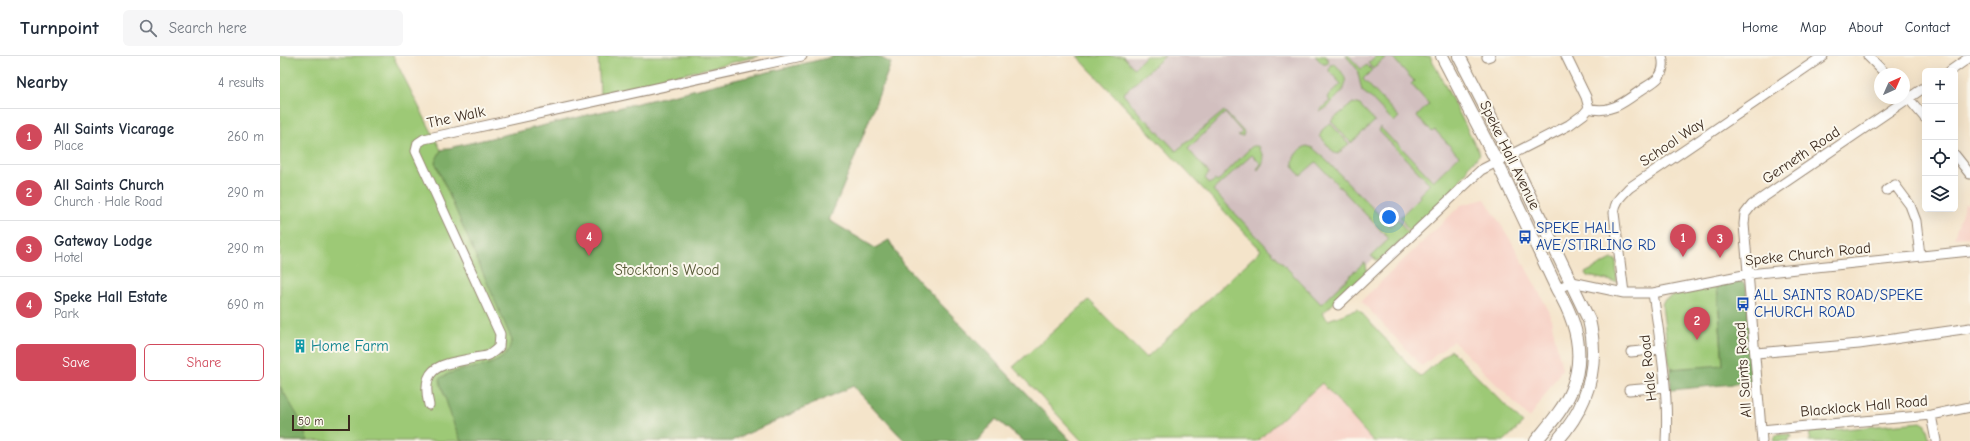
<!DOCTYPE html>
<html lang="en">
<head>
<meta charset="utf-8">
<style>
	:root { --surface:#fff; --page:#f6f6f7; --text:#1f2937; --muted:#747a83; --line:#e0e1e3; --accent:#d1495b }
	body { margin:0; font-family:"Comic Neue",sans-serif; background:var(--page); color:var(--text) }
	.controls { position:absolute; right:12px; top:12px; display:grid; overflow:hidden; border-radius:6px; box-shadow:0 4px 16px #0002 }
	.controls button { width:36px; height:36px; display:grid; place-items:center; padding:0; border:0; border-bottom:1px solid var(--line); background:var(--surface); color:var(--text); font:20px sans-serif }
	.compass { position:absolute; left:1594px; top:12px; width:36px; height:36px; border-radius:50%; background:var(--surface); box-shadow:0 4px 16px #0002; rotate:45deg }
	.scale { position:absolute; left:12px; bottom:10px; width:58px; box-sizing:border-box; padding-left:4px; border:2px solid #3b2a1e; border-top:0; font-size:11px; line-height:14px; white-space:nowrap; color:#3b2a1e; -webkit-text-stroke:3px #fbf7ec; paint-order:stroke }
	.you { position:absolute; left:1109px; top:161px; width:14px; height:14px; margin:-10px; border:3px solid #fff; border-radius:50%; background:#1a73e8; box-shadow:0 0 0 6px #1a73e833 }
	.badge { display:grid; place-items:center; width:26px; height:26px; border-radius:50%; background:var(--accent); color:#fff; font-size:13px; font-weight:700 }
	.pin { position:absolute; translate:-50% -33px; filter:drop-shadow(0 1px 2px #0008) }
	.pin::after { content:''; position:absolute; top:21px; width:14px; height:12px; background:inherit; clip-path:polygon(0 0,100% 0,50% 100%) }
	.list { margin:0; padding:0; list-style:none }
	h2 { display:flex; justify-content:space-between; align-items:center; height:52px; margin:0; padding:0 16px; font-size:17px }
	h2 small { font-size:13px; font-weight:400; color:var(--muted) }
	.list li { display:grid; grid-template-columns:26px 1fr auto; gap:12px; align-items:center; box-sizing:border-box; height:56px; padding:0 16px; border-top:1px solid var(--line) }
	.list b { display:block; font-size:15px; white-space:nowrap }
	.list p { margin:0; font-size:13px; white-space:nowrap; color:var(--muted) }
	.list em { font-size:13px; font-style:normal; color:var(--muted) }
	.actions { display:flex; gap:8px; padding:12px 16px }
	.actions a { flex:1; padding:9px 0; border:1px solid var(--accent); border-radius:6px; text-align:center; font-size:14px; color:var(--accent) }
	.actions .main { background:var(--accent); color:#fff }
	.icon { flex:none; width:22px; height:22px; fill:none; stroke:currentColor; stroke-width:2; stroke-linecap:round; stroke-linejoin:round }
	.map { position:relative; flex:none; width:1690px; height:385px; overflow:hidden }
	header { display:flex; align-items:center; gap:24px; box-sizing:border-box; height:56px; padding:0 20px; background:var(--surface); border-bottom:1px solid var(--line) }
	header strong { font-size:19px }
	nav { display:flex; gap:22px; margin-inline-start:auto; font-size:14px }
	.search { width:280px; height:36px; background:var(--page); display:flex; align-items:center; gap:10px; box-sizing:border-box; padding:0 14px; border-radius:6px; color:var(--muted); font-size:15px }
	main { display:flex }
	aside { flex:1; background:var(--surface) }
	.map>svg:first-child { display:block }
	.built { fill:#f7d1c6 }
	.industrial { fill:#d2bfbf }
	.green { fill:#9dc976; stroke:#6c7a4a }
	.forest { fill:#7ead67; stroke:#5c6c42 }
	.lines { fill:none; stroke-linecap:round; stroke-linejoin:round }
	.minor-casing { stroke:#988774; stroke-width:11 }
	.tertiary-casing { stroke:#988774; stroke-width:14 }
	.minor { stroke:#fff; stroke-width:9 }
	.tertiary { stroke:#fff; stroke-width:12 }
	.labels { text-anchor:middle; stroke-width:4; stroke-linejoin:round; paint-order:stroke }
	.street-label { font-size:15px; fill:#3b2a1e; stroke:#fbf7ec }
	.transit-label { font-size:15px; fill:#164399; stroke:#fbf7ec; text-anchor:start }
	.park-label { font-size:15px; fill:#585a38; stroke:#fbf7ec }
	.culture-label { font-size:15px; fill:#0d838f; stroke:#fbf7ec; text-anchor:start }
</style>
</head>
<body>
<header>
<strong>Turnpoint</strong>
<div class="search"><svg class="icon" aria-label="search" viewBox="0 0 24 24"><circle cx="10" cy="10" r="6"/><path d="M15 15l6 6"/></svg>Search here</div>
<nav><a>Home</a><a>Map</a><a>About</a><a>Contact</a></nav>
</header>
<main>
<aside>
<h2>Nearby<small>4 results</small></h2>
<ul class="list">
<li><span class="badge">1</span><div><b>All Saints Vicarage</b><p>Place</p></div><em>260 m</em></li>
<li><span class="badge">2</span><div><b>All Saints Church</b><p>Church · Hale Road</p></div><em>290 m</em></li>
<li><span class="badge">3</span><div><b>Gateway Lodge</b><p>Hotel</p></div><em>290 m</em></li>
<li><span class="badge">4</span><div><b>Speke Hall Estate</b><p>Park</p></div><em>690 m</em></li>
</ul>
<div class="actions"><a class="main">Save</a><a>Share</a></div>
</aside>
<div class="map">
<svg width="1690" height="385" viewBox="0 0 1690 385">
	<rect width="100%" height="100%" fill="#fbf7ec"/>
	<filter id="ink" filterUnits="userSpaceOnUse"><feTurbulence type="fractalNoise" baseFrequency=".025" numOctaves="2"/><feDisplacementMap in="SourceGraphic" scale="8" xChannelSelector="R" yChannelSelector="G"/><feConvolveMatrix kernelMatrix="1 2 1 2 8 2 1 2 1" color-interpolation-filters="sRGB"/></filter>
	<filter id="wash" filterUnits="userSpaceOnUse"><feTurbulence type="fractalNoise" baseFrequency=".012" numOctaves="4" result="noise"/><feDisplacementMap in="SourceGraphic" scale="16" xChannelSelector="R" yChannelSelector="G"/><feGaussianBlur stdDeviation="0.9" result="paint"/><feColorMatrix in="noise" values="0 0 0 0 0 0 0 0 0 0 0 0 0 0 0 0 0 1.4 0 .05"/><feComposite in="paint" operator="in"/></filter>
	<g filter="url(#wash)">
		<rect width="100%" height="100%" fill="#f4e4ca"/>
		<path class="built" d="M1205,143L1233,188L1269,255L1282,313L1250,362L1173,285L1142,310L1081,245L1181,149Z
			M1685,147L1690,149V181L1674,182Z
			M1042,327L1093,385H977Z"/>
		<path class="industrial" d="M797,0H1146L1197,103L1039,255Z"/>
		<path class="green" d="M0,0H113L161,94L556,0H597L611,7L567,121L549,164L595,192L609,184L622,207L791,385H743L716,363L697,385H625L573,330L451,385H0Z
			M318,0H479L320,38Z
			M797,0H843L854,12L866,0H885L843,38L865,64L866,63L896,95L944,55L964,76L963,80H958L962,76L945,57L908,93L929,117L925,122L930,128L935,124L937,126L972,90H977L980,91L979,93L983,98V107L978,114L977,113L981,108L972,99L933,134L1041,248L1078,212L1084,207L1086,208L1087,216L1042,258L1048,264L1078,253L1140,321L1171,294L1243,367L1224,385H1093L1042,327L977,385H802L733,311L809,244L866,302L981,194Z
			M1035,0H1046L1049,6L1047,8H1043Z
			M1066,0H1069L1081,13L1087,9L1092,14L1083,23L1119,61L1114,66L1090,41L1082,35L1077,13Z
			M1096,0H1107L1093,13L1088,7Z
			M1111,0H1150L1200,98L1187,112L1188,114L1173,133L1175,135L1130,177L1120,161L1140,141L1139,139L1150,128L1098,74L1100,71L1114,86H1116L1153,125L1179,100L1155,74L1152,76L1137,60L1149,48L1131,28L1134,25Z
			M1055,8C1068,22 1070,29 1055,43C1051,47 1046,53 1041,55L1039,54L1050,45L1047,41L1061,28L1049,15L1050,9Z
			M1073,47L1080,49L1095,65L1071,87L1051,65Z
			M1050,67L1069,88L1058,98L1054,97L1040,80L1042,74Z
			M1027,90L1033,92L1043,101L1110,170L1118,163L1128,178L1098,205L1091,200L1109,183L1036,106L1021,119C1007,111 1013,95 1027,90Z
			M1332,203L1336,204L1337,226L1307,220L1305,217Z
			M1437,231L1443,310L1390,313L1382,249L1384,244L1395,239Z
			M1641,366L1646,369L1650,385H1529L1530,376Z
			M1511,378L1512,381L1508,382V385H1493L1496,379Z"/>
		<path class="forest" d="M556,0H597L611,7L567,121L549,164L595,192L609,184L622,207L791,385H743L716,363L697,385H625L573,330L451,385H181L174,369L159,323C178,309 209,316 226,298C229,295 230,288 232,284L155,106L161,94Z
			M1459,224L1466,229L1474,326L1391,334L1390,313L1443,309L1437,228Z
			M0,330L26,374L24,375L28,385H0Z"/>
	</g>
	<g filter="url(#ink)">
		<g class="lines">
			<g class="minor-casing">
				<path id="minor" d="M1588,0L1606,18
					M1207,1L1210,0
					M1670,15L1690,1
					M1624,37L1645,62
					M1309,52C1331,59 1347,44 1364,32C1369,29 1376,25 1379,21C1384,14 1384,7 1382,0
					M1675,99L1690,118
					M1607,134L1615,129L1630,149L1636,165L1640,200
					M1277,233L1292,226L1344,237H1373L1469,218L1690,195
					M1344,237L1334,157C1335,145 1341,140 1349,132L1543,0
					M1373,237C1380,285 1389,336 1386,385
					M1058,249L1201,114L1289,69L1304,58L1309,52L1306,41L1286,0
					M1351,296L1381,293
					M1476,297L1579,288L1690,272
					M1349,334L1385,331
					M149,349C139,308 163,309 194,302C198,301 205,301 209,299C212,297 216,294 219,291L220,278L136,95L138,87L144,83L522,0
					M1651,359L1656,385
					M1481,374L1651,359L1690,351
					M1482,385L1464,168L1465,158L1472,149L1645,31"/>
			</g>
			<g class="tertiary-casing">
				<path id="tertiary" d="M1162,0L1217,106L1277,233C1296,264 1306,300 1291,335C1283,354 1268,370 1256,385
					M1179,0L1230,99L1309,264C1320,310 1308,350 1277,385"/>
			</g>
			<use href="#minor" class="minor"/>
			<use href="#tertiary" class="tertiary"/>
		</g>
	</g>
	<defs>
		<g id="bus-bare" transform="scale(1.08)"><path d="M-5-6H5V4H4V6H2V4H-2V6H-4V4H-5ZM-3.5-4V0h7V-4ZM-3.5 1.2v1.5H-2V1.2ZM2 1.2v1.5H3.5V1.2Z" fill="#1a4fb4" stroke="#fbf7ec" stroke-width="2.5" paint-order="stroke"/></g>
		<g id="building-bare" transform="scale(1.08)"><path d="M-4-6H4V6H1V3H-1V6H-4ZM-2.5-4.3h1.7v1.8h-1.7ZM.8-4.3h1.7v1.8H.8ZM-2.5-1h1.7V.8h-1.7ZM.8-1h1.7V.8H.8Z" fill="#0f9aa8" stroke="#fbf7ec" stroke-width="2.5" paint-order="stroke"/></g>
	</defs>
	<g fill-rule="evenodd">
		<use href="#bus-bare" x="1245" y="181"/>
		<use href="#bus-bare" x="1463" y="248"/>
		<use href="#building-bare" x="20" y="290"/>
	</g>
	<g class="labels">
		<g class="street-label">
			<text transform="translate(176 61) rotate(-12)" y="5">The Walk</text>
			<text transform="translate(1392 86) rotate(-34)" y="5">School Way</text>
			<text transform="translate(1230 99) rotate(64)" y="5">Speke Hall Avenue</text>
			<text transform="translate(1521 99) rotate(-34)" y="5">Gerneth Road</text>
			<text transform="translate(1528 198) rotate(-6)" y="5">Speke Church Road</text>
			<text transform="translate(1368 312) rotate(-96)" y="5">Hale Road</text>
			<text transform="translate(1463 314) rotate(-94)" y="5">All Saints Road</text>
			<text transform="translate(1584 350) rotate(-5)" y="5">Blacklock Hall Road</text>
		</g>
		<g class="transit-label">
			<text x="1256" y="177">SPEKE HALL<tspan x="1256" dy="17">AVE/STIRLING RD</tspan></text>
			<text x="1474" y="244">ALL SAINTS ROAD/SPEKE<tspan x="1474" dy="17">CHURCH ROAD</tspan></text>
		</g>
		<g class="park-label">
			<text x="387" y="219">Stockton's Wood</text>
		</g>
		<g class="culture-label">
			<text x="31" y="295">Home Farm</text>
		</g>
	</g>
</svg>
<div class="controls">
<button>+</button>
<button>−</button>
<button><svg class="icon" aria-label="locate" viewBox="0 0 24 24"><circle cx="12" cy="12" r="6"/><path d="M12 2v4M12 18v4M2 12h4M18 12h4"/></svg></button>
<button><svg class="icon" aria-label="layers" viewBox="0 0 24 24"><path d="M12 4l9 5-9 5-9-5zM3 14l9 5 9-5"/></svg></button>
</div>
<svg class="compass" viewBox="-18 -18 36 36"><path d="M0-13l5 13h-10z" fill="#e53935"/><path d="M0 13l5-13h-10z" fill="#747a83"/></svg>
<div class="scale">50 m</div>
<div class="you"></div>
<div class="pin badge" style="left:1403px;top:201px">1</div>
<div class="pin badge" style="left:1417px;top:284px">2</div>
<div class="pin badge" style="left:1440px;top:202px">3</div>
<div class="pin badge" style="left:309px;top:200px">4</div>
</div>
</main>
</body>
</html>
